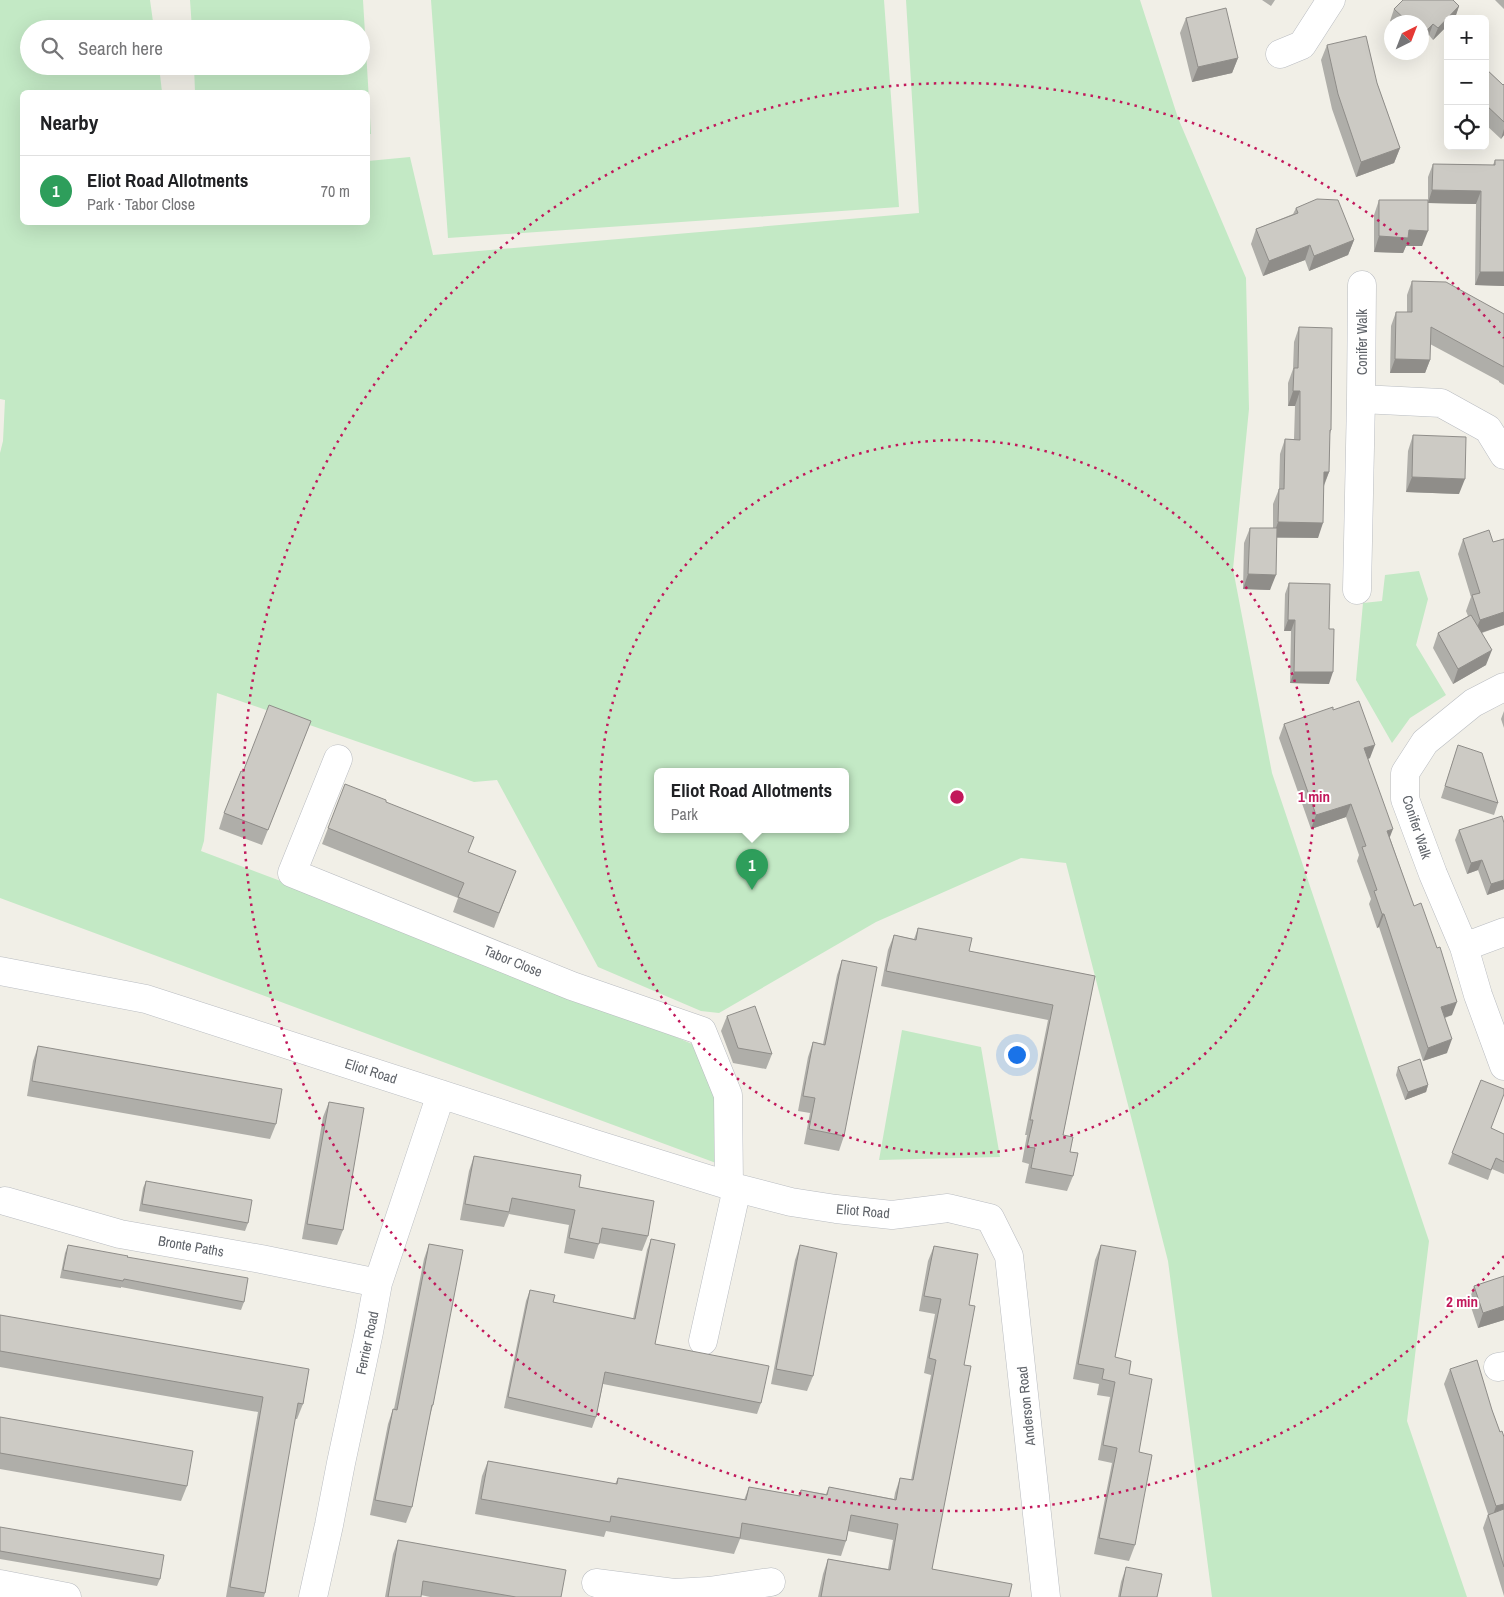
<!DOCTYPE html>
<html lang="en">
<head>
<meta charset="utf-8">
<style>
	:root { --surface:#fff; --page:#f6f6f6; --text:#202124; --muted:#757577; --line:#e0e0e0; --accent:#d93025 }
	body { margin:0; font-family:"Archivo Narrow",sans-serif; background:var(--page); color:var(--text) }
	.controls { position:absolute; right:15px; top:15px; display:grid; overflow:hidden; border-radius:8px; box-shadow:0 5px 20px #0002 }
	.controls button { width:45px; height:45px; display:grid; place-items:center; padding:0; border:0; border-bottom:1px solid var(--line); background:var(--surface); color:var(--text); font:25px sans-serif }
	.compass { position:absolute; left:1384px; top:15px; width:45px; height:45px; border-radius:50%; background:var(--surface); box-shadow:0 5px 20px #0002; rotate:42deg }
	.you { position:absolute; left:1016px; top:1054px; width:18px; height:18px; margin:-12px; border:4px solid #fff; border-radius:50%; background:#1a73e8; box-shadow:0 0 0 8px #1a73e833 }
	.badge { display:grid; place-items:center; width:32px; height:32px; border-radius:50%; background:var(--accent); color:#fff; font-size:16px; font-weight:700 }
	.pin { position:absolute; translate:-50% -41px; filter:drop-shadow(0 1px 2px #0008) }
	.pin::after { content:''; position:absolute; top:26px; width:18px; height:15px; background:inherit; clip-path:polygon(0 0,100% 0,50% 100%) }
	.popup { position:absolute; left:654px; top:768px; width:195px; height:65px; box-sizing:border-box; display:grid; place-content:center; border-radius:8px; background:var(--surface); filter:drop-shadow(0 1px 4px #0005); font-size:16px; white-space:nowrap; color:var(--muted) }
	.popup b { font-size:19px; color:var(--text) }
	.popup::after { content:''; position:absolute; left:50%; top:100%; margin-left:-10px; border:10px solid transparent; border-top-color:var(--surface) }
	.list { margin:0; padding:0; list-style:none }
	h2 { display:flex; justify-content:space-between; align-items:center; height:65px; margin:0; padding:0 20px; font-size:21px }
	h2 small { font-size:16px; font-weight:400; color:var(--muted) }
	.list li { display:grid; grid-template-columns:32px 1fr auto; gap:15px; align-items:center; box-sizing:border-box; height:70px; padding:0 20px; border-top:1px solid var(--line) }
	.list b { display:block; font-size:19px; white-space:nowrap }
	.list p { margin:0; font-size:16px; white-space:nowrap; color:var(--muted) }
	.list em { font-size:16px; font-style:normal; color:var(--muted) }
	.icon { flex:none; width:28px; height:28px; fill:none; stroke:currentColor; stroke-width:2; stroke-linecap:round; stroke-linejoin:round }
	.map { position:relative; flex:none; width:1504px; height:1597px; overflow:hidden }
	.search { position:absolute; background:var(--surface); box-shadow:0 5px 20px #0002; left:20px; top:20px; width:350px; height:55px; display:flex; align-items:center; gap:12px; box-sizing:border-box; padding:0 18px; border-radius:28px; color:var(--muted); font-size:19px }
	.panel { position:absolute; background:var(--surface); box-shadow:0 5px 20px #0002; left:20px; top:90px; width:350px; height:135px; border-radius:8px }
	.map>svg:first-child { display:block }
	.green { fill:#c3e9c5; fill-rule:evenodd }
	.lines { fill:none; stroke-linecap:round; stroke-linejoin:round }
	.minor-casing { stroke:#b9bcc1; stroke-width:29 }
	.minor { stroke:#fff; stroke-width:28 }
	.wall { fill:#afaea9 }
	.shaded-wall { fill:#8f8d89 }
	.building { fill:#cccac4; stroke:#8f8d89 }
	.ring { fill:none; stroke:#c2185b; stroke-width:2.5; stroke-dasharray:2.5 5 }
	.labels { text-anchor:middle; stroke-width:4; stroke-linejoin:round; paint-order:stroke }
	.street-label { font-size:14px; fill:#5e6268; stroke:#fff }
	.centre { fill:#c2185b; stroke:#fff; stroke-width:2.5 }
	.ring-label { font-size:15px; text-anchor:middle; font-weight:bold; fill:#c2185b; stroke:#fff; stroke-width:4; stroke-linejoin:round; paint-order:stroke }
</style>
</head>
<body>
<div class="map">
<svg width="1504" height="1597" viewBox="0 0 1504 1597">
	<rect width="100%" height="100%" fill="#f1efe7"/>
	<path class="green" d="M0,0H150L154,29H29V66H159L162,92H22V222H368V161L410,157L433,255L919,213L906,0H1140L1178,118L1246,278L1249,409L1233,569L1272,773L1429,1241L1407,1421L1467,1597H1212L1168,1261L1066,863L1021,858L876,922L719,1013L701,1011L598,967L497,780L474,782L217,693L204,841L201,851L549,982L692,1044L715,1095L716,1163L0,898V453L3,441L5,400L0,399ZM658,771H846V829H658Z
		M190,0H363L371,134H368V92H195L194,66H361V29H192Z
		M431,0H884L899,207L448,238Z
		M1419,571L1428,599L1416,645L1446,695L1410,718L1392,743L1356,680L1363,603L1382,601L1385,575Z
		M902,1030L981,1047L1000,1157L879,1160Z"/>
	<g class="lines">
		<g class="minor-casing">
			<path id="minor" d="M1280,54L1302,45L1331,0
				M1362,285L1361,399L1441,403L1488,429L1504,455
				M1357,590L1361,399
				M1504,687L1473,703L1425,742L1405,773V799L1433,874L1464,947L1478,995L1504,1066
				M338,759L292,873L572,986L702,1031L728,1095L729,1185
				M1464,947L1504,932
				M0,971L146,999L595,1144L737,1188L791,1202L836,1209L892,1215L948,1208L990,1218L1009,1256L1046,1597
				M5,1201L120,1234L261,1259L378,1283
				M703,1341L737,1188
				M1498,1367L1504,1366
				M596,1583L674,1593L709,1591L771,1582
				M0,1584L67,1597
				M313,1597L329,1525L341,1463L369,1332L378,1283L441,1094"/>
		</g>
		<use href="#minor" class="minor"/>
	</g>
	<path class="wall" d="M1262,0H1275L1271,6Z
		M1495,0H1504V9Z
		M1459,6L1455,18L1454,19H1448V25L1433,40L1429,35L1422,43V22H1392L1390,21L1394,9Z
		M1186,18L1238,58L1232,73L1192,82L1180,33Z
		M1327,45L1377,83L1400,148L1394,163L1356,177L1332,109L1321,60Z
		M1485,68L1503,85L1504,84V135L1501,139L1485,124Z
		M1495,160L1504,286L1475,285L1476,204L1428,203L1422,246H1406L1403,253L1374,252V215L1379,200H1428V177L1433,164L1493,165Z
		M1296,208L1354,240L1348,255L1309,271L1305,260L1263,276L1251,244L1256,229L1293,214Z
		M1412,281L1504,314V385L1499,382V381L1430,344V360L1425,373H1390L1391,326L1396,312H1407V295Z
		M1299,327L1331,430L1330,434L1329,472L1324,486L1318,538H1277L1270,590L1243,589L1244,543L1250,528H1273V504L1279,489L1280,454L1285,439H1294L1295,406H1288V383L1293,369L1294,342Z
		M1413,435L1459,494L1406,492L1408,451Z
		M1463,539L1493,542L1504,539V625L1482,633L1486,665L1453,684L1433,648L1438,633L1468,616L1466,611L1471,597L1458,554Z
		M1289,583L1329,629V684L1290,683L1291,631H1284L1285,594Z
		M1333,710L1370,758L1368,759L1390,838L1452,1015L1445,1018L1447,1053L1423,1061L1379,927L1377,928L1369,904L1371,899L1357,861L1359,855L1346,817L1311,829L1279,738L1284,724Z
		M1504,711V728L1501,719Z
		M311,721L262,845L219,829L224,813L243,772Z
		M1458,745L1498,803L1494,815L1441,798Z
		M386,802L468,852L510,886L494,928L453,912L458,898L322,844L328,828Z
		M1459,830L1504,889L1487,895L1478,870L1467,874L1455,840Z
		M918,928L969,951L1095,976L1063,1135L1070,1152L1073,1176L1067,1191L1025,1183L1029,1164L1022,1162L1027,1135H1025L1048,1020L881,986L888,950L894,935L914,939Z
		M842,960L844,1136L839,1151L804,1144L810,1113L798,1111L808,1057L813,1042L823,1044L837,975Z
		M727,1016L772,1054L766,1069L733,1063L721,1031Z
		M38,1046L276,1124L270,1139L27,1096L33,1061Z
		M1398,1067L1428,1085L1426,1092L1405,1100L1396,1075Z
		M1481,1080L1491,1128L1504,1134V1174L1492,1169L1488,1180L1448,1164Z
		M329,1102L343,1230L337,1245L302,1239L323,1117Z
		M474,1156L579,1187L648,1236L642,1251L599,1243L594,1259L564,1253L569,1225L509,1214L504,1227L460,1220L469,1171Z
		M146,1181L248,1223L245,1231L139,1211L143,1188Z
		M651,1239L655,1344L761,1403L757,1414L603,1384L596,1417L592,1428L504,1408L526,1301L530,1290L553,1302L633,1319L647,1250Z
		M429,1244L433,1405L430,1415L412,1507L406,1523L370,1515L388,1424L393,1409H394L424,1259Z
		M68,1245L127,1257L244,1302L241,1310L121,1287V1288L60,1278L65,1253Z
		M800,1245L813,1376L807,1391L771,1384L795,1260Z
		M1101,1245L1115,1357L1129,1374L1139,1452L1135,1545L1129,1561L1094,1554L1112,1463L1098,1460L1110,1397L1097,1395L1099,1384L1073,1379L1095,1260Z
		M934,1246L969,1305L964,1365L932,1569L1009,1597H818L823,1574L828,1559L888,1569L893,1540L848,1531L846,1541L841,1556L740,1539L734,1554L606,1531L604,1537L475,1514L482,1476L488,1461L615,1484L618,1478L744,1500L749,1487L799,1496L801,1490L826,1494L829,1487L894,1499L895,1493L900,1478L911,1480L931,1375L924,1373L935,1314L919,1311L928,1261Z
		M1504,1276V1320L1478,1328L1469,1301L1474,1286Z
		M0,1315L303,1404L297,1419H295L265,1593L264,1597H226L258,1412L0,1367Z
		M1450,1369L1492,1410L1500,1432L1504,1437V1596L1483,1528L1488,1514L1444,1384Z
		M0,1417L187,1486L181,1501L0,1469Z
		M0,1527L160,1579L157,1586L0,1559Z
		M398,1540L561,1597H430L421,1595V1597H385L393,1554Z
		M1126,1567L1157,1597H1118L1121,1582Z"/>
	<path class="shaded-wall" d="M1459,6L1455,18L1454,19H1448V25L1433,40L1438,28Z
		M1433,24L1429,35L1422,43V35Z
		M1238,58L1232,73L1192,82L1198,67Z
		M1504,129V135L1501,139Z
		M1400,148L1394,163L1356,177L1361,162Z
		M1432,190L1481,191L1476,204L1428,203Z
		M1409,230L1428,231L1422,246H1406L1403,253L1374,252L1379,236Z
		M1354,240L1348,255L1309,271L1314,256Z
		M1310,245L1305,260L1263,276L1269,261Z
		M1480,272H1504V286L1475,285Z
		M1395,359L1430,360L1425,373H1390Z
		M1293,391H1300L1295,406H1288Z
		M1324,472H1329L1323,487Z
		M1412,477L1465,479L1459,494L1406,492Z
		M1278,522L1323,523L1318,538L1273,537Z
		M1248,574L1276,575L1270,590L1243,589Z
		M1504,612V625L1474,635L1480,620Z
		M1288,620H1295L1291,631H1284Z
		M1492,650L1486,665L1453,684L1458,669Z
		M1294,672H1333L1329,684L1290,683Z
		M1375,745L1370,758L1359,762L1364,748Z
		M1351,804L1346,817L1311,829L1316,815Z
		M1393,829L1388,842L1387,831Z
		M1482,860L1478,870L1467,874L1471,863Z
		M1504,880V889L1487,895L1491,884Z
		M1382,914H1384L1379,927L1377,928Z
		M1457,1002L1452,1015L1436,1020L1441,1007Z
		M1452,1039L1447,1053L1423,1061L1428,1048Z
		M1428,1085L1426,1092L1405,1100L1408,1092Z
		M1504,1306V1320L1478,1328L1483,1313Z
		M1504,1504V1517L1491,1521L1496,1506Z"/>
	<path class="building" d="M1403,0H1453L1459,6L1438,28L1433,24L1422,35V22H1408L1394,9Z
		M1226,8L1238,58L1198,67L1186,18Z
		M1366,36L1377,83L1400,148L1361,162L1338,94L1327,45Z
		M1485,68L1503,85L1504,84V122L1485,104Z
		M1495,160H1504V272H1480L1481,191L1432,190L1433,164L1495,165Z
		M1317,199L1338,200L1354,240L1314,256L1310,245L1269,261L1256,229L1298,213L1296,208Z
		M1379,200H1428V231L1409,230L1408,238L1379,236Z
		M1412,281L1446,282L1504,314V367L1431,327L1430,360L1395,359L1396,312H1412Z
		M1299,327L1332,328L1331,430H1330L1329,472H1324L1323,523L1278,522L1279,489H1284L1285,439L1300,440V391H1293L1294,368H1298Z
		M1413,435L1466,437L1465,479L1412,477Z
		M1250,528H1277L1276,575L1248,574Z
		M1489,530L1493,542L1504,539V612L1480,620L1472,595L1480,593L1463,539Z
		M1289,583L1330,584L1329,629H1334L1333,672H1294L1295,620H1288Z
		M1471,615L1492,650L1458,669L1438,633Z
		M1359,701L1375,745L1364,748L1393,829L1387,831L1414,906L1421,903L1437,948L1440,947L1457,1002L1441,1007L1452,1039L1428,1048L1384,914H1382L1374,891L1377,890L1362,847L1366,846L1351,804L1316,815L1284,724L1333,707V710Z
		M269,705L311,721L268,830L224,813L241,771L243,772Z
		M1458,745L1482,753L1498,803L1445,786Z
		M345,784L386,800V802L474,837L468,852L516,871L499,913L458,897L464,883L328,828Z
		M1502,816L1504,823V880L1491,884L1482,860L1471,863L1459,830Z
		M918,928L972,938L969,951L1095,976L1063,1135L1073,1137L1070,1152L1078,1153L1073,1176L1031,1168L1035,1148L1027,1147L1033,1120H1030L1053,1005L886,971L894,935L916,940Z
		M842,960L877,967L844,1136L809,1129L815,1098L803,1096L813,1042L825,1045Z
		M755,1006L772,1054L738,1048L727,1016Z
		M38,1046L282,1089L276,1124L32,1081Z
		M1420,1059L1428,1085L1408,1092L1398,1067Z
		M1481,1080L1504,1089V1094L1491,1128L1504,1134V1162L1496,1158L1491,1170L1452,1153Z
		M329,1102L364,1108L343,1230L307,1224Z
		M474,1156L581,1175L579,1187L654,1201L648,1236L602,1228L599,1244L569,1238L575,1210L512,1198L509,1212L465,1204Z
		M146,1181L252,1200L248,1223L142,1204Z
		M651,1239L675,1244L655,1344L769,1366L761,1403L605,1372L596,1417L508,1397L530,1290L555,1295L553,1302L635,1319Z
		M429,1244L463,1250L433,1405H432L412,1507L375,1500L393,1409L397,1410Z
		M68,1245L128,1256L127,1257L248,1278L244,1302L124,1279L123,1281L63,1270Z
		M800,1245L837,1253L813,1376L776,1369Z
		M1101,1245L1136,1251L1115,1357L1131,1361L1129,1374L1152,1379L1139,1452L1152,1455L1135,1545L1099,1538L1117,1448L1103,1445L1115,1382L1102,1379L1104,1369L1078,1364Z
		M934,1246L978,1254L969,1305L975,1306L964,1365L971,1366L932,1569L1012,1584L1009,1597H821L828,1559L890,1570L898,1524L851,1515L846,1541L742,1523L740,1538L611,1516L610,1522L481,1499L488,1461L617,1484L618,1478L746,1500L749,1487L800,1496L801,1490L827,1495L829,1487L896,1500L900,1478L913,1480L936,1360L929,1358L941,1299L924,1296Z
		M1504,1276V1306L1483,1313L1474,1286Z
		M0,1315L309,1369L303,1404L298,1403L265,1593L230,1587L263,1397L0,1351Z
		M1477,1360L1492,1410L1500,1432L1502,1431L1504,1437V1504L1496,1506L1450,1369Z
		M0,1417L193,1451L187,1486L0,1453Z
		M1504,1509V1567L1488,1515Z
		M0,1527L164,1555L160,1579L0,1551Z
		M398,1540L566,1570L561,1597H516L423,1581L421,1597H388Z
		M1126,1567L1162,1574L1157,1597H1120Z"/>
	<g class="ring">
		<circle cx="957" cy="797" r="357"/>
		<path d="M1504 1256A714 714 0 1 1 1504 338"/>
	</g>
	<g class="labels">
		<g class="street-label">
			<text transform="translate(1362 342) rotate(-90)" y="5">Conifer Walk</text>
			<text transform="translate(1417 827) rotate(72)" y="5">Conifer Walk</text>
			<text transform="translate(513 961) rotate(22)" y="5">Tabor Close</text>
			<text transform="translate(371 1071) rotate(18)" y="5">Eliot Road</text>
			<text transform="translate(863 1211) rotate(5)" y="5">Eliot Road</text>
			<text transform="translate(191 1246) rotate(10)" y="5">Bronte Paths</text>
			<text transform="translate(367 1343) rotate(-78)" y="5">Ferrier Road</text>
			<text transform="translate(1026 1406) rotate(-96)" y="5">Anderson Road</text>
		</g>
	</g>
	<circle cx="957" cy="797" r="8" class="centre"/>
	<g class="ring-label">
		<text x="1314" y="802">1 min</text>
		<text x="1462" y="1307">2 min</text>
	</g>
</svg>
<div class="controls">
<button>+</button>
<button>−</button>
<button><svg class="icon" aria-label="locate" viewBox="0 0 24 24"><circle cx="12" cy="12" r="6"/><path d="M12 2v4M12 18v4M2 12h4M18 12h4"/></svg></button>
</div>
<svg class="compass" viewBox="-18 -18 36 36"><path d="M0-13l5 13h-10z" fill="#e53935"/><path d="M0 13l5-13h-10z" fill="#757577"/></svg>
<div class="you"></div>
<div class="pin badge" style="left:752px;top:890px;background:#2e9e5b">1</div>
<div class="popup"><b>Eliot Road Allotments</b>Park</div>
<div class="search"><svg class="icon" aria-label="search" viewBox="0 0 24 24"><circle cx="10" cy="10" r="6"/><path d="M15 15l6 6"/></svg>Search here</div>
<section class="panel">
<h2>Nearby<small></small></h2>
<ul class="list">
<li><span class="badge" style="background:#2e9e5b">1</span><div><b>Eliot Road Allotments</b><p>Park · Tabor Close</p></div><em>70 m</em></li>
</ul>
</section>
</div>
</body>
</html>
